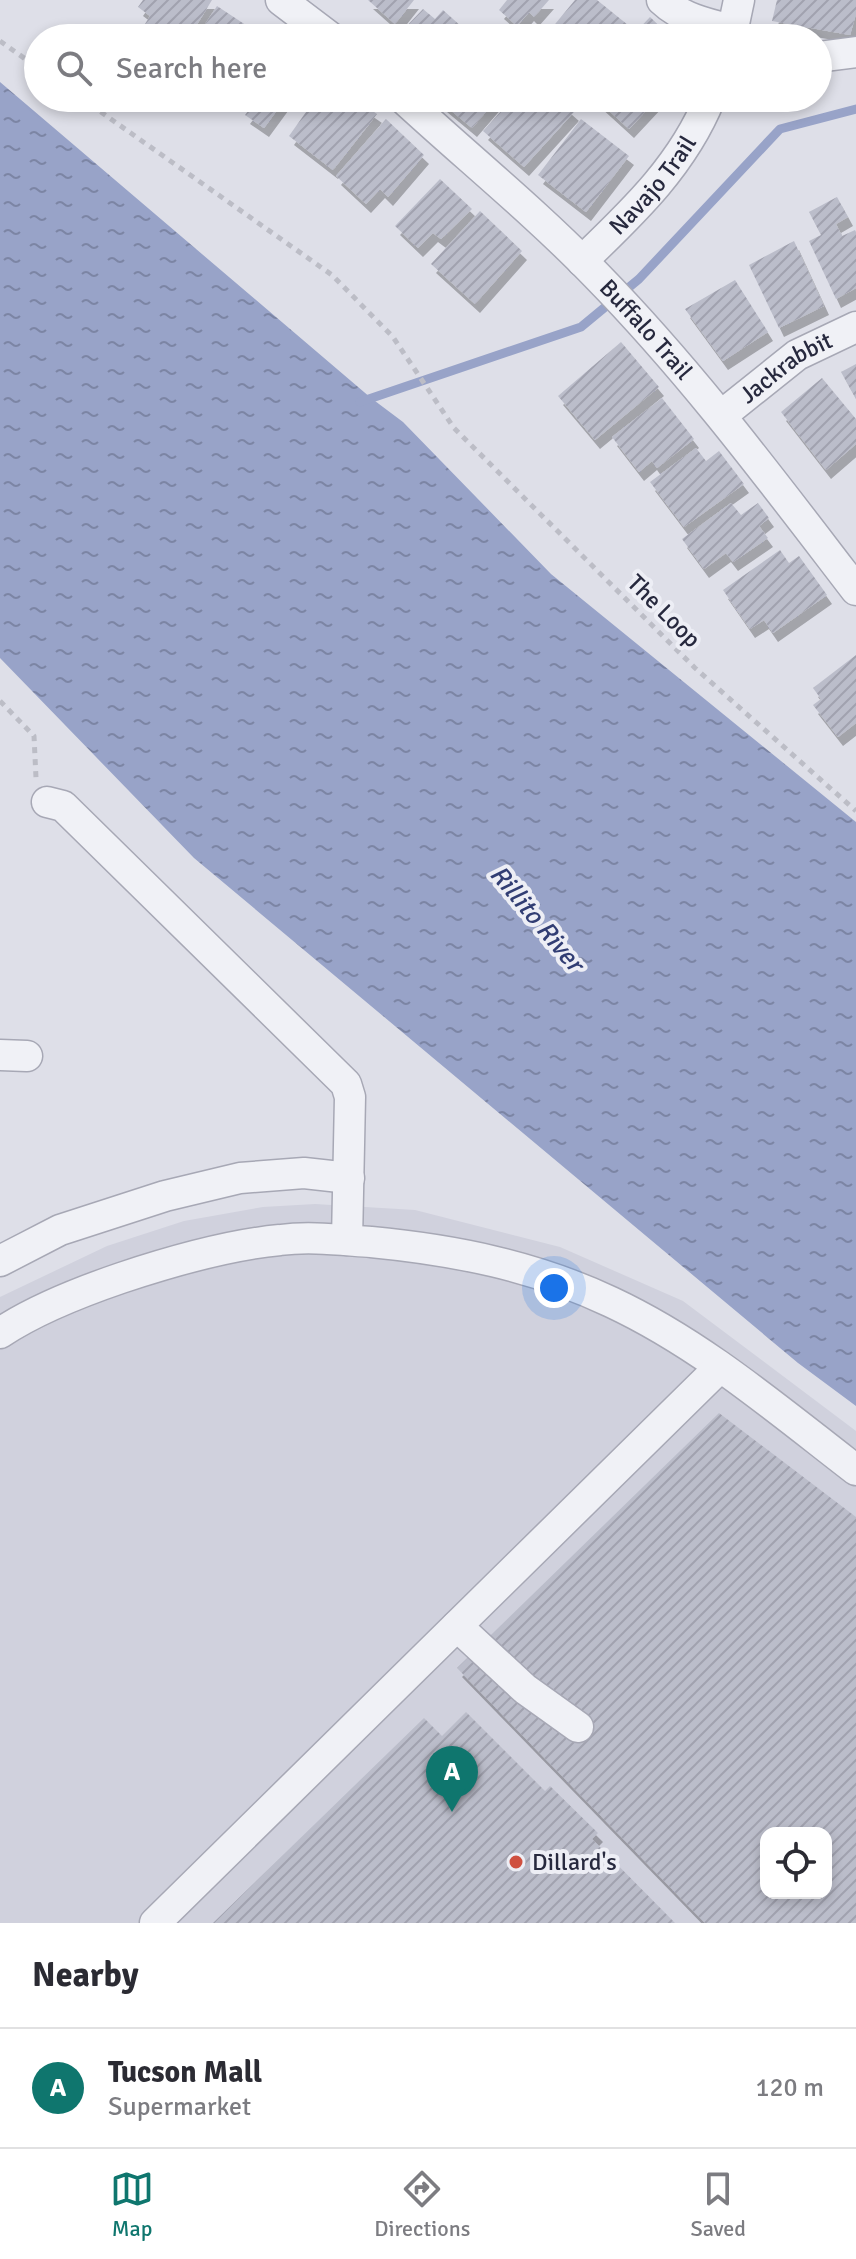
<!DOCTYPE html>
<html lang="en">
<head>
<meta charset="utf-8">
<style>
	:root { --surface:#fff; --page:#f7f7f7; --text:#2b2b33; --muted:#7c7c81; --line:#e1e1e2; --accent:#0f766e }
	body { margin:0; font-family:Signika,sans-serif; background:var(--page); color:var(--text) }
	.controls { position:absolute; right:24px; bottom:24px; display:grid; overflow:hidden; border-radius:16px; box-shadow:0 4px 12px #0003 }
	.controls button { width:72px; height:72px; display:grid; place-items:center; padding:0; border:0; border-bottom:2px solid var(--line); background:var(--surface); color:var(--text); font:40px sans-serif }
	.you { position:absolute; left:554px; top:1288px; width:28px; height:28px; margin:-20px; border:6px solid #fff; border-radius:50%; background:#1a73e8; box-shadow:0 0 0 12px #1a73e833 }
	.badge { display:grid; place-items:center; width:52px; height:52px; border-radius:50%; background:var(--accent); color:#fff; font-size:26px; font-weight:700 }
	.pin { position:absolute; translate:-50% -66px; filter:drop-shadow(0 2px 4px #0008) }
	.pin::after { content:''; position:absolute; top:42px; width:28px; height:24px; background:inherit; clip-path:polygon(0 0,100% 0,50% 100%) }
	.list { margin:0; padding:0; list-style:none }
	h2 { display:flex; justify-content:space-between; align-items:center; height:104px; margin:0; padding:0 32px; font-size:34px }
	h2 small { font-size:26px; font-weight:400; color:var(--muted) }
	.list li { display:grid; grid-template-columns:52px 1fr auto; gap:24px; align-items:center; box-sizing:border-box; height:120px; padding:0 32px; border-top:2px solid var(--line) }
	.list b { display:block; font-size:30px; white-space:nowrap }
	.list p { margin:0; font-size:26px; white-space:nowrap; color:var(--muted) }
	.list em { font-size:26px; font-style:normal; color:var(--muted) }
	.icon { flex:none; width:44px; height:44px; fill:none; stroke:currentColor; stroke-width:2; stroke-linecap:round; stroke-linejoin:round }
	.map { position:relative; flex:none; width:856px; height:1923px; overflow:hidden }
	.search { position:absolute; background:var(--surface); box-shadow:0 4px 12px #0003; left:24px; right:24px; top:24px; height:88px; display:flex; align-items:center; gap:20px; box-sizing:border-box; padding:0 28px; border-radius:44px; color:var(--muted); font-size:30px }
	.sheet { height:224px; background:var(--surface) }
	nav { display:flex; justify-content:space-around; align-items:center; box-sizing:border-box; height:112px; border-top:2px solid var(--line); background:var(--surface); font-size:22px; color:var(--muted) }
	nav a { display:grid; justify-items:center; gap:4px }
	nav .on { color:var(--accent) }
	.map>svg:first-child { display:block }
	.built { fill:#d0d1dd; fill-rule:evenodd }
	.water { fill:url(#water-ripples) }
	.lines { fill:none; stroke-linecap:round; stroke-linejoin:round }
	.stream { stroke:#98a3c8; stroke-width:9 }
	.building { fill:url(#building-hatch); fill-rule:evenodd; filter:url(#shadow) }
	.minor-casing { stroke:#a7a8b5; stroke-width:33 }
	.path { stroke:#bcbdc6; stroke-width:5; stroke-dasharray:6 6; stroke-linecap:butt }
	.minor { stroke:#f0f1f6; stroke-width:30 }
	.poi-dot { fill:#cf5040; stroke:#edeef5; stroke-width:3 }
	.labels { text-anchor:middle; stroke-width:8; stroke-linejoin:round; paint-order:stroke }
	.street-label { font-size:24px; fill:#27293e; stroke:#edeef5 }
	.poi-label { font-size:24px; fill:#27293e; stroke:#edeef5; text-anchor:start }
	.water-label { font-size:26px; font-style:italic; fill:#313d73; stroke:#edeef5 }
</style>
</head>
<body>
<div class="map">
<svg width="856" height="1923" viewBox="0 0 856 1923">
	<defs>
		<pattern id="water-ripples" width="26" height="14" patternUnits="userSpaceOnUse" patternTransform="scale(2)"><rect width="26" height="14" fill="#98a3c8"/><path d="M2 4q2-2 4 0t4 0M15 11q2-2 4 0t4 0" fill="none" stroke="#7c85a4"/></pattern>
		<pattern id="building-hatch" width="6" height="6" patternUnits="userSpaceOnUse" patternTransform="scale(2)"><rect width="6" height="6" fill="#bbbdca"/><path d="M-1 1l2-2M0 6l6-6M5 7l2-2" fill="none" stroke="#a1a2af"/></pattern>
		<filter id="shadow"><feDropShadow dx="5" dy="9" stdDeviation="0" flood-color="#0004"/></filter>
	</defs>
	<rect width="100%" height="100%" fill="#dedfe8"/>
	<path class="built" d="M315,1204L415,1210L560,1247L683,1301L856,1431V1923H0V1297L107,1246L184,1221L263,1207ZM766,1833H826V1893H766Z"/>
	<path class="water" d="M0,82L371,398L403,422L551,574L856,822V1406L798,1363L194,858L0,658Z"/>
	<g class="lines">
		<path class="stream" d="M360,402L581,327L639,279L780,129L856,109"/>
	</g>
	<path class="building" d="M143,0H212L193,31L182,25L174,38H167L145,24L150,16L138,7Z
		M368,0H414L395,24Z
		M507,0H549L534,17L529,12L517,26L499,10Z
		M575,0H597L628,25L618,38H549L546,35Z
		M777,0H856V14L850,35L772,21Z
		M217,6L261,35L259,38H196Z
		M423,9L435,19L443,10L472,36L470,38H408L401,32Z
		M650,17L672,38H630Z
		M258,98H286L264,128L245,115Z
		M316,98H354L377,114L333,170L289,136Z
		M436,98H498L472,128Z
		M513,98H558L574,112L524,167L483,131Z
		M595,98H658L629,129Z
		M386,119L424,155L388,197L380,189L366,204L336,176Z
		M581,119L629,156L586,212L538,175Z
		M440,179L472,209L441,239L433,233L418,248L395,226Z
		M837,197L848,217L836,224L842,236L855,230L856,232V288L836,299L809,241L821,235L809,212Z
		M480,211L522,251L475,304L431,264Z
		M794,241L824,306L779,328L749,265Z
		M735,280L768,332L723,361L685,309Z
		M621,342L659,387L595,440L558,396Z
		M856,364V399L841,372Z
		M822,378L856,419V444L826,470L781,412Z
		M662,398L694,439L657,468L652,461L639,472L612,437Z
		M696,448L706,461L719,451L744,484L684,527L650,482Z
		M731,503L741,515L758,503L769,518L759,526L768,538L733,562L726,553L704,569L682,539Z
		M780,550L789,563L799,556L827,595L773,633L764,620L750,629L723,590Z
		M856,655V723L838,737L813,705L821,699L813,688Z
		M719,1413L856,1517V1923H705L457,1668ZM766,1833H826V1893H766Z
		M466,1712L545,1791L550,1786L598,1833L592,1839L675,1923H213L424,1718L442,1736Z"/>
	<g class="lines">
		<g class="minor-casing">
			<g id="minor">
				<path d="M281,0L331,38"/>
				<path d="M662,0C681,18 707,24 732,30"/>
				<path d="M731,38L739,0"/>
				<path d="M818,57L856,52"/>
				<path id="s1" d="M403,98C467,157 536,213 596,275C692,373 773,482 856,590"/>
				<path id="s2" d="M582,261C633,212 683,165 710,98"/>
				<path id="s3" d="M722,415L797,355L856,327"/>
				<path d="M47,802L63,806L346,1084L350,1097L347,1240"/>
				<path d="M0,1055L27,1056"/>
				<path d="M0,1261L60,1230L165,1196L240,1178L304,1173L349,1178"/>
				<path d="M0,1333C36,1309 80,1292 121,1278C172,1261 227,1245 280,1240C310,1236 341,1240 371,1242C455,1250 535,1266 611,1302C701,1344 778,1410 856,1470"/>
				<path d="M457,1626L525,1689L578,1727"/>
				<path d="M155,1923L720,1367"/>
			</g>
		</g>
		<path class="path" d="M0,41L38,68
			M81,98L332,275L393,337L454,428L695,668L856,811
			M0,701L34,736L36,778"/>
		<use href="#minor" class="minor"/>
	</g>
	<circle class="poi-dot" cx="516" cy="1862" r="8"/>
	<g class="labels">
		<g class="street-label">
			<text dy="8" stroke="none"><textPath href="#s2" startOffset="104">Navajo Trail</textPath></text>
			<text dy="8" stroke="none"><textPath href="#s1" startOffset="336">Buffalo Trail</textPath></text>
			<text dy="8" stroke="none"><textPath href="#s3" startOffset="80">Jackrabbit</textPath></text>
			<text transform="translate(664 611) rotate(45)" y="8">The Loop</text>
		</g>
		<g class="poi-label">
			<text x="532" y="1870">Dillard's</text>
		</g>
		<g class="water-label">
			<text transform="translate(537 918) rotate(50)" y="9">Rillito River</text>
		</g>
	</g>
</svg>
<div class="controls">
<button><svg class="icon" aria-label="locate" viewBox="0 0 24 24"><circle cx="12" cy="12" r="6"/><path d="M12 2v4M12 18v4M2 12h4M18 12h4"/></svg></button>
</div>
<div class="you"></div>
<div class="pin badge" style="left:452px;top:1812px">A</div>
<div class="search"><svg class="icon" aria-label="search" viewBox="0 0 24 24"><circle cx="10" cy="10" r="6"/><path d="M15 15l6 6"/></svg>Search here</div>
</div>
<section class="sheet">
<h2>Nearby<small></small></h2>
<ul class="list">
<li><span class="badge">A</span><div><b>Tucson Mall</b><p>Supermarket</p></div><em>120 m</em></li>
</ul>
</section>
<nav>
<a class="on"><svg class="icon" aria-label="map" viewBox="0 0 24 24"><path d="M3 6l6-2 6 2 6-2v14l-6 2-6-2-6 2zM9 4v14M15 6v14"/></svg>Map</a>
<a><svg class="icon" aria-label="directions" viewBox="0 0 24 24"><path d="M12 3l9 9-9 9-9-9zM9 14v-3h6M13 9l2 2-2 2"/></svg>Directions</a>
<a><svg class="icon" aria-label="saved" viewBox="0 0 24 24"><path d="M7 4h10v16l-5-4-5 4z"/></svg>Saved</a>
</nav>
</body>
</html>
